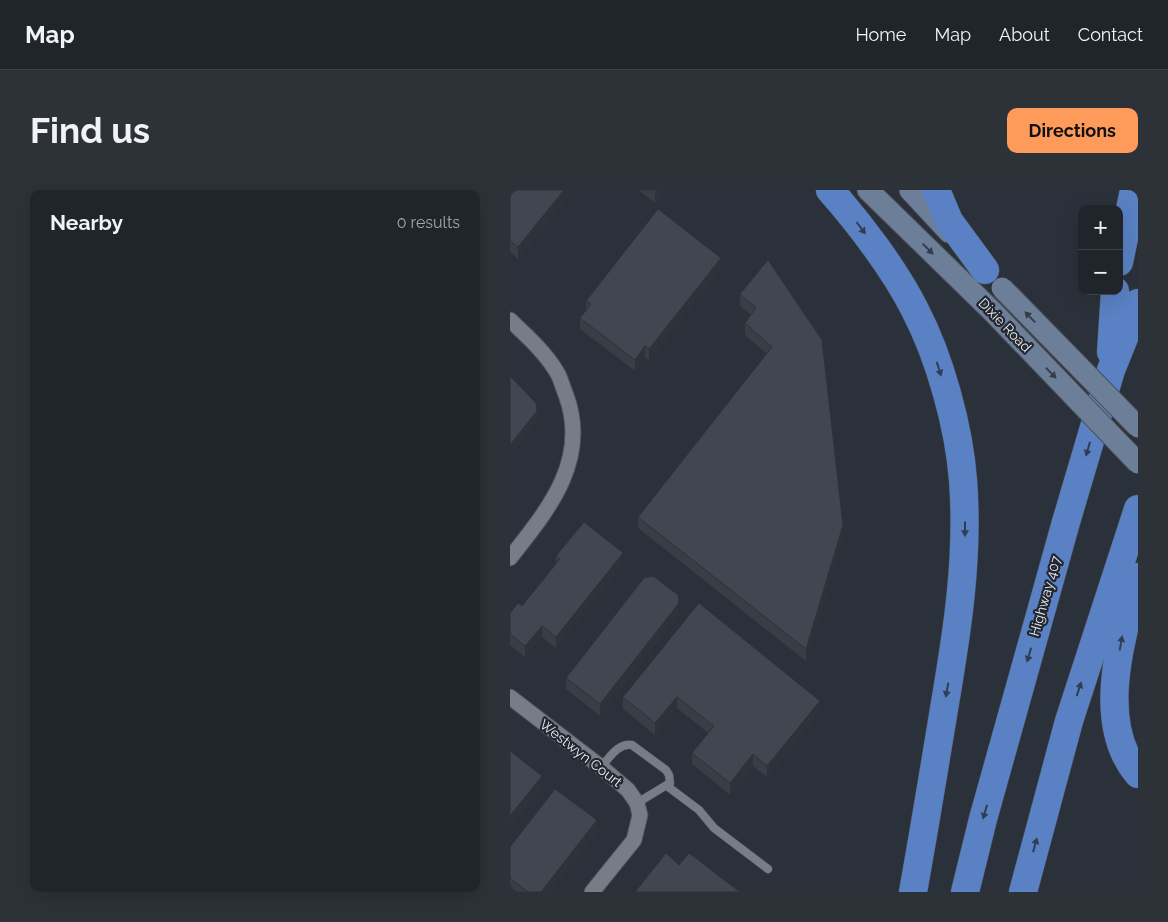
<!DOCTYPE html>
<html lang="en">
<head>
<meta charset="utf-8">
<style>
	:root { --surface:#20252c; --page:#2d3138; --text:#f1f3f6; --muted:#a2a5a9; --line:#3d4248; --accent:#ff9b5a }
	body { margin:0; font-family:Raleway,sans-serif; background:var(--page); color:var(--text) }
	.controls { position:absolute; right:15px; top:15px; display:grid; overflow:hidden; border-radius:10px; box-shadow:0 5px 20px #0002 }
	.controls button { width:45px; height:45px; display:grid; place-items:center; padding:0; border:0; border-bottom:1px solid var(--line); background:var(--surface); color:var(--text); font:25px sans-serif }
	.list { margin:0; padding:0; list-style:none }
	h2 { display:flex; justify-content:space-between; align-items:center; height:65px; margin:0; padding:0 20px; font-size:21px }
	h2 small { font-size:16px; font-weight:400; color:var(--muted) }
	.map { position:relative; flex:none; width:628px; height:702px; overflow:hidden; border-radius:10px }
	header { display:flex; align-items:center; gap:30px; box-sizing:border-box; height:70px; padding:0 25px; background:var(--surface); border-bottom:1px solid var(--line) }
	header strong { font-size:24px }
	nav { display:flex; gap:28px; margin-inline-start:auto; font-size:18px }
	.intro { display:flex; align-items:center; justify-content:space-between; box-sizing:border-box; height:120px; padding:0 30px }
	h1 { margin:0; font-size:35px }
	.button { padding:12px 22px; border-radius:10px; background:var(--accent); color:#111; font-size:18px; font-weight:700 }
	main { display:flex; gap:30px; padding:0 30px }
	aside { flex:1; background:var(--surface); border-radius:10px; box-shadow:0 5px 20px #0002 }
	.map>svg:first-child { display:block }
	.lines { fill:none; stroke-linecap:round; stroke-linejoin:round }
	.service-casing { stroke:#4b5057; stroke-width:9 }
	.minor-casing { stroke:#4b5057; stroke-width:17 }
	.secondary-casing { stroke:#4b5057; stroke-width:23 }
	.motorway-casing { stroke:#4b5057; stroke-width:29 }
	.service { stroke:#767d87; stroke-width:8 }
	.minor { stroke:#767d87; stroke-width:15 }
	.secondary { stroke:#6d7e99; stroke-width:21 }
	.motorway { stroke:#5981c3; stroke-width:28 }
	.secondary-bridge-casing { stroke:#4b5057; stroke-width:23; stroke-linecap:butt }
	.secondary-bridge { stroke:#6d7e99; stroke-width:21 }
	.wall { fill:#383d46 }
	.shaded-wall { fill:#2e3239 }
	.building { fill:#414751; stroke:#2e3239 }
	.oneway { fill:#303e55 }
	.oneway2 { fill:#353d4a }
	.labels { text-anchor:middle; stroke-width:4.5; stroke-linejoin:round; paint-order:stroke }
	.street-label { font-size:14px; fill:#e8ebf1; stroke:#222730 }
</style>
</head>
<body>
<header>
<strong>Map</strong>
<nav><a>Home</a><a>Map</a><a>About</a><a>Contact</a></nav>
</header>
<div class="intro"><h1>Find us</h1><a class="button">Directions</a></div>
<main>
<aside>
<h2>Nearby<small>0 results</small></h2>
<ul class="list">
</ul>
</aside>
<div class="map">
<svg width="628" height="702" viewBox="0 0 628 702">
	<rect width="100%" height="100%" fill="#2b313a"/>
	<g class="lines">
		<g class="service-casing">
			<path id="service" d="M91,577C100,567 108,553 122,555L156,580L159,585L160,593L127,613
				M157,596L189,620L204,638L258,679"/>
		</g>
		<g class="minor-casing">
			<path id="minor" d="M0,130C17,146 36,163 48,184C51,190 53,198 56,205C80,270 38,320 0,368
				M0,507L91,577L118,600L127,613L130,625L124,650L82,702"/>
		</g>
		<g class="secondary-casing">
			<path id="secondary" d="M358,0L483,122
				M400,0L439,42"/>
		</g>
		<g class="motorway-casing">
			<path id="motorway" d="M320,0C350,34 385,80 405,120C430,168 449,237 453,290C459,368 447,443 434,519C424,580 414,641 403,702
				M426,0L439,31L475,80
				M609,72L624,0
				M601,162L605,101
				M628,387C612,445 584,532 628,584
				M455,702L473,629L556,332L601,180L628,113
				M513,702L559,531L628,319"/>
		</g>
		<use href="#service" class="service"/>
		<use href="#minor" class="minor"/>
		<use href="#secondary" class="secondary"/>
		<use href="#motorway" class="motorway"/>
		<g class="secondary-bridge-casing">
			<path id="secondary-bridge" d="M492,98L628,237
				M483,122L628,273"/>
		</g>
		<use href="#secondary-bridge" class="secondary-bridge"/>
	</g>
	<path class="wall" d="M0,0H63L8,69L0,62Z
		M128,0H155L145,13Z
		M258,70L333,346L296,471L128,338V327L257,164L235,145V133L241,125L230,116V104Z
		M211,79L139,171L135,168L125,181L70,139V128L76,120V111Z
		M46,366L113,375L46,458L32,447L15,467L0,455V423L12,416L46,374Z
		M189,413L310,522L257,587L243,576L220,605L182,574V563L198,543L167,518L145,545L113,519V507Z
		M169,424L90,526L56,499V488Z
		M87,642L40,702H3L0,700V657Z"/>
	<path class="shaded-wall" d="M54,0H63V1L8,69V57Z
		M146,0H155L145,13V2Z
		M211,68V79L139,171V159Z
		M135,156V168L125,181V170Z
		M27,221V232L0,267V255Z
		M333,335V346L296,471V459Z
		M113,363V375L46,458V447Z
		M169,413V424L90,526V514Z
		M32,436V447L15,467V456Z
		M167,507V518L145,545V533Z
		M310,511V522L257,587V576Z
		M243,564V576L220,605V593Z
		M32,586V598L0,638V626Z
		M87,630V642L40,702H31Z"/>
	<path class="building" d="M0,0H54L8,57L0,51Z
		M148,19L211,68L139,159L135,156L125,170L70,128L81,114L76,111Z
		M258,70L312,150L333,335L296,459L128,327L262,157L235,133L246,118L230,104Z
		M0,186L26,213L27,221L0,255Z
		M74,332L113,363L46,447L32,436L15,456L0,444V423L8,413L12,416L50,369L46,366Z
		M143,386L168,405L169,413L90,514L56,488L134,388Z
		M189,413L310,511L257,576L243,564L220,593L182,563L204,536L167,507L145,533L113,507Z
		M0,561L32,586L0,626Z
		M45,599L87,630L31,702H18L0,688V657Z
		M156,663L169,675L179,663L230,702H125Z"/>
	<defs><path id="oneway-solid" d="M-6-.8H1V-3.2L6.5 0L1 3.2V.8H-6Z" transform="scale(1.25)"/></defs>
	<g class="oneway">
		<use href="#oneway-solid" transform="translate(351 38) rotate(53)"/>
		<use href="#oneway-solid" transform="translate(429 179) rotate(72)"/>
		<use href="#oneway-solid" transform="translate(578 259) rotate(106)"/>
		<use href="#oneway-solid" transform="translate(455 339) rotate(90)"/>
		<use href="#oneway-solid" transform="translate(611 453) rotate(-80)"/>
		<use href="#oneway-solid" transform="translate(519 465) rotate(106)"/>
		<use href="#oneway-solid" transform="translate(569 499) rotate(-72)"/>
		<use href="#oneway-solid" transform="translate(437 500) rotate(100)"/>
		<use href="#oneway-solid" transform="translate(475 622) rotate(106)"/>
		<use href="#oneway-solid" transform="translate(525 655) rotate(-75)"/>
	</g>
	<g class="oneway2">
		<use href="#oneway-solid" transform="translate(418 59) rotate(44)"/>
		<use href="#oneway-solid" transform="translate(520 127) rotate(-134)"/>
		<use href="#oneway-solid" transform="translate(541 183) rotate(46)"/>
	</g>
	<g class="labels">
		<g class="street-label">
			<text transform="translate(495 135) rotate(46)" y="5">Dixie Road</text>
			<text transform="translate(535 406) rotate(-74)" y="5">Highway 407</text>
			<text transform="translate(71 563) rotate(38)" y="5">Westwyn Court</text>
		</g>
	</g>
</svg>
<div class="controls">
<button>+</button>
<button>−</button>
</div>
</div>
</main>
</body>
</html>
